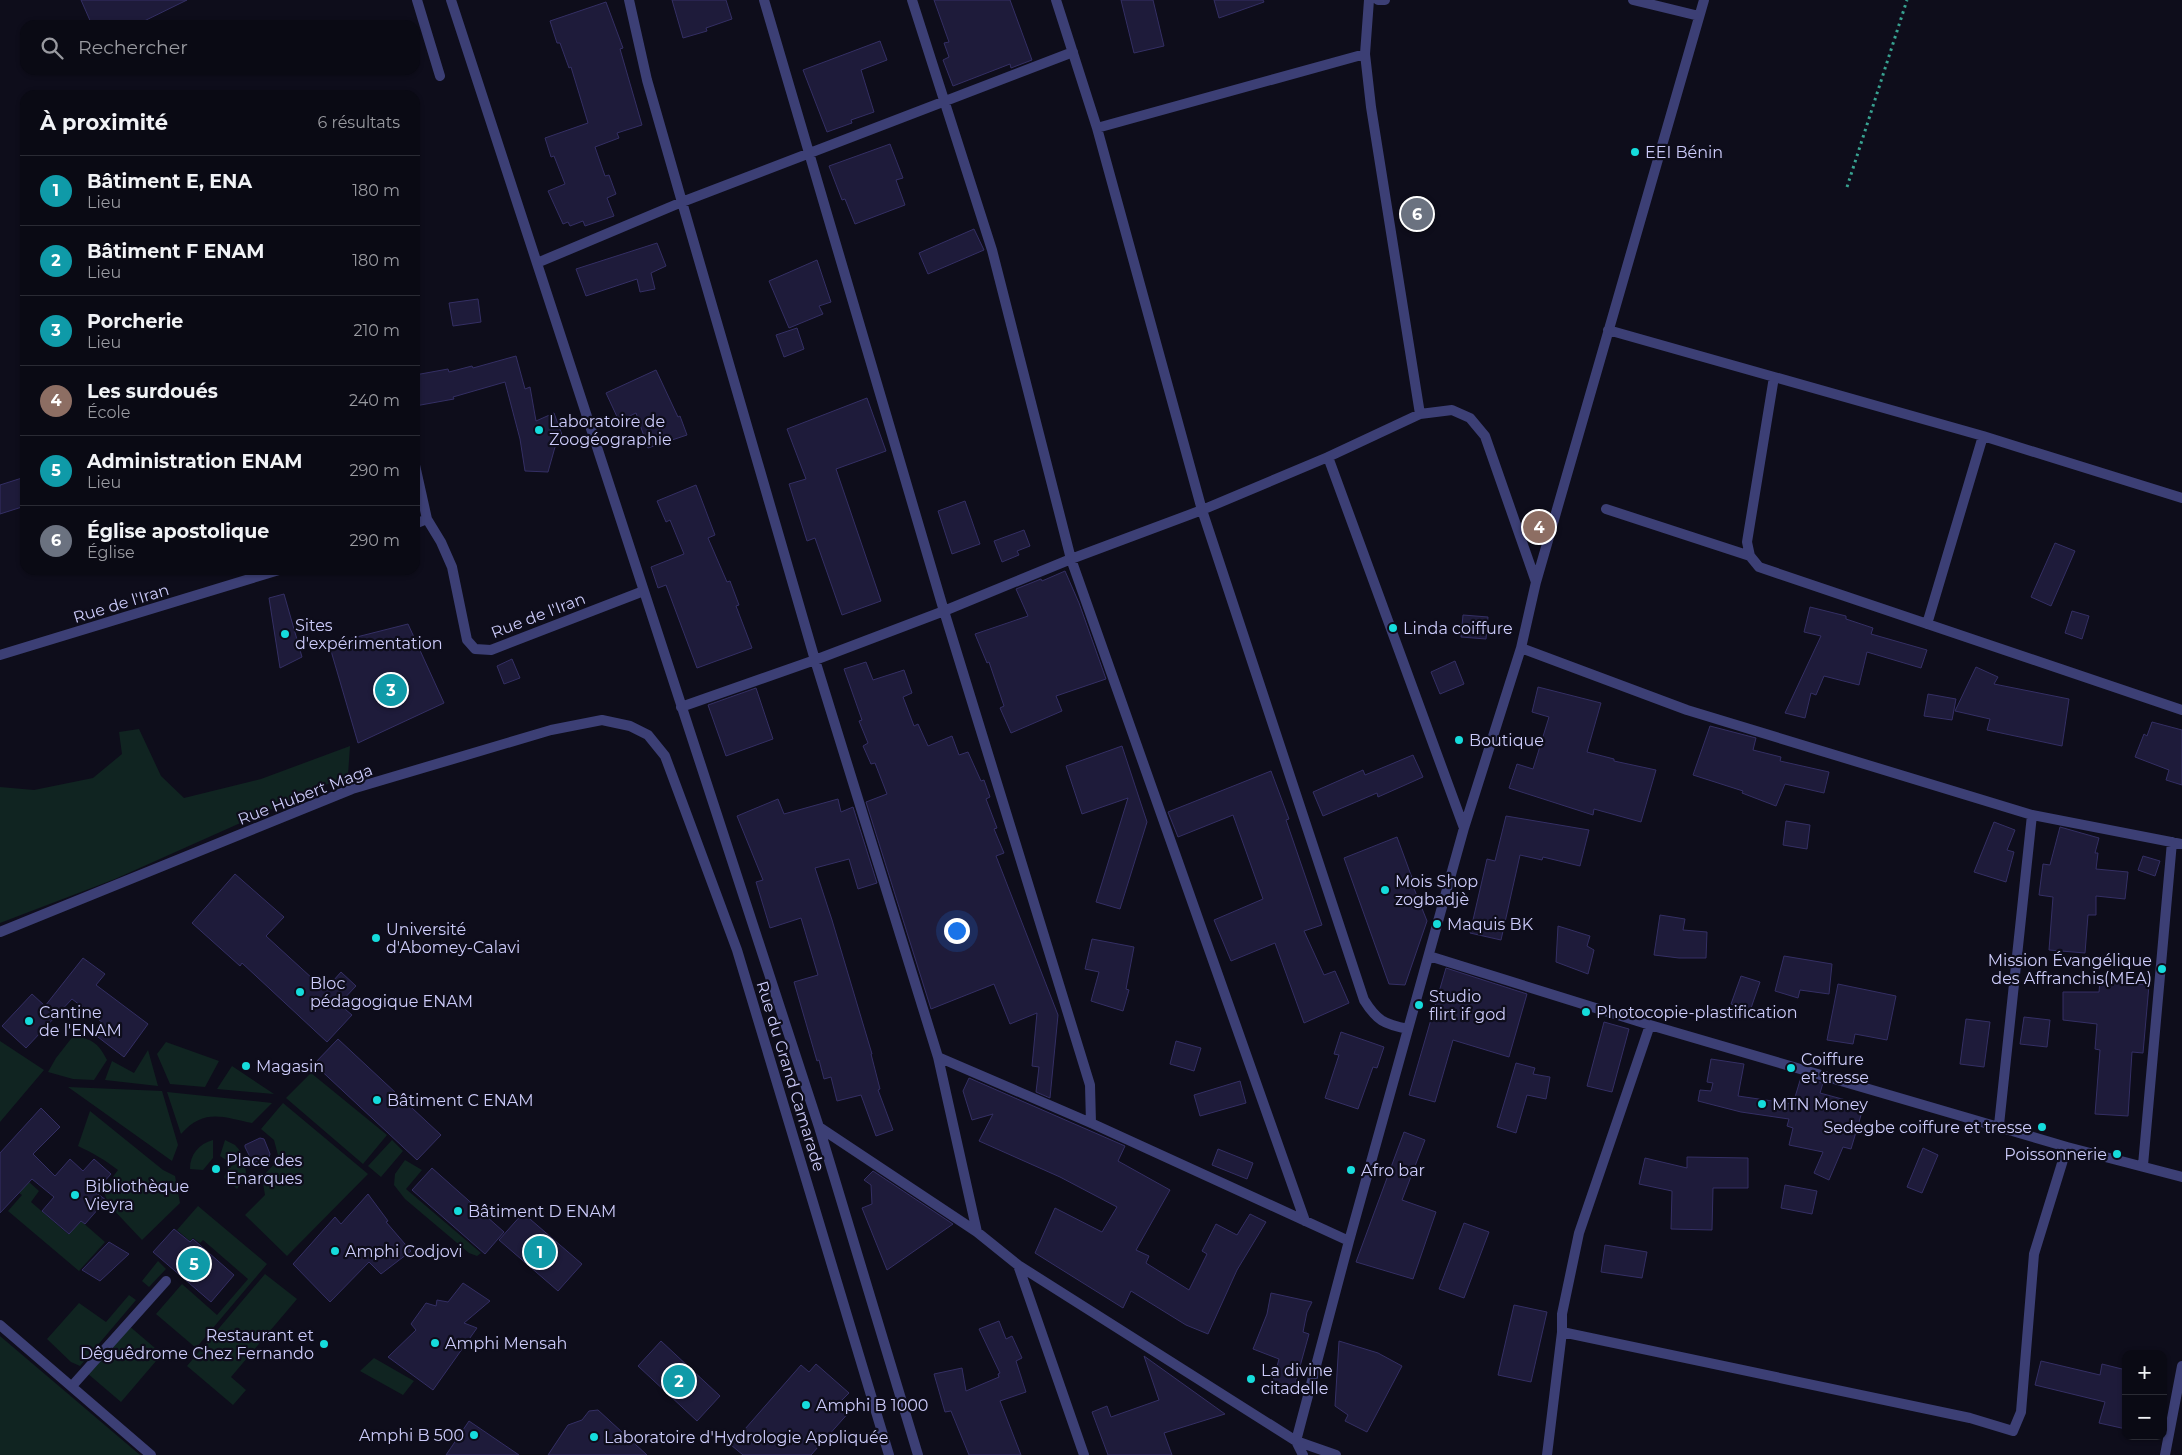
<!DOCTYPE html>
<html lang="fr">
<head>
<meta charset="utf-8">
<style>
	:root { --surface:#0a0a14; --page:#181822; --text:#f1f3f6; --muted:#999aa0; --line:#2a2b34; --accent:#ea580c }
	body { margin:0; font-family:Montserrat,sans-serif; background:var(--page); color:var(--text) }
	.controls { position:absolute; right:15px; bottom:15px; display:grid; overflow:hidden; border-radius:10px; box-shadow:0 1px 4px #0004 }
	.controls button { width:45px; height:45px; display:grid; place-items:center; padding:0; border:0; border-bottom:1px solid var(--line); background:var(--surface); color:var(--text); font:25px sans-serif }
	.you { position:absolute; left:956px; top:930px; width:18px; height:18px; margin:-12px; border:4px solid #fff; border-radius:50%; background:#1a73e8; box-shadow:0 0 0 8px #1a73e833 }
	.badge { display:grid; place-items:center; width:32px; height:32px; border-radius:50%; background:var(--accent); color:#fff; font-size:16px; font-weight:700 }
	.pin { position:absolute; translate:-50% -50%; border:2px solid #fff; box-shadow:0 1px 5px #0006 }
	.list { margin:0; padding:0; list-style:none }
	h2 { display:flex; justify-content:space-between; align-items:center; height:65px; margin:0; padding:0 20px; font-size:21px }
	h2 small { font-size:16px; font-weight:400; color:var(--muted) }
	.list li { display:grid; grid-template-columns:32px 1fr auto; gap:15px; align-items:center; box-sizing:border-box; height:70px; padding:0 20px; border-top:1px solid var(--line) }
	.list b { display:block; font-size:19px; white-space:nowrap }
	.list p { margin:0; font-size:16px; white-space:nowrap; color:var(--muted) }
	.list em { font-size:16px; font-style:normal; color:var(--muted) }
	.icon { flex:none; width:28px; height:28px; fill:none; stroke:currentColor; stroke-width:2; stroke-linecap:round; stroke-linejoin:round }
	.map { position:relative; flex:none; width:2182px; height:1455px; overflow:hidden }
	.search { position:absolute; background:var(--surface); box-shadow:0 1px 4px #0004; left:20px; top:20px; width:400px; height:55px; display:flex; align-items:center; gap:12px; box-sizing:border-box; padding:0 18px; border-radius:15px; color:var(--muted); font-size:19px }
	.panel { position:absolute; background:var(--surface); box-shadow:0 1px 4px #0004; left:20px; top:90px; width:400px; height:485px; border-radius:15px }
	.map>svg:first-child { display:block }
	.green { fill:#102421 }
	.building { fill:#1e1b3a; stroke:#342f64 }
	.lines { fill:none; stroke-linecap:round; stroke-linejoin:round }
	.path { stroke:#38a291; stroke-width:3; stroke-dasharray:2.5 4; stroke-linecap:butt }
	.lane { stroke:#3c3f75; stroke-width:10 }
	.street { stroke:#3c3f75; stroke-width:10 }
	.poi-dot { fill:#15dcdc; stroke:#0e0d1b; stroke-width:2 }
	.labels { text-anchor:middle; stroke-width:4.5; stroke-linejoin:round; paint-order:stroke }
	.poi-label { font-size:16px; fill:#cccbfa; stroke:#0e0d1b; text-anchor:start }
	.street-label { font-size:16px; fill:#cccbfa; stroke:#0e0d1b }
</style>
</head>
<body>
<div class="map">
<svg width="2182" height="1455" viewBox="0 0 2182 1455">
	<rect width="100%" height="100%" fill="#0e0d1b"/>
	<path class="green" d="M139,729L161,776L184,798L261,779L350,746L348,775L115,879L0,923V787L34,790L93,778L122,754L119,732Z
		M74,1035C92,1040 98,1042 107,1060L94,1080L73,1079L48,1072L56,1058Z
		M0,1041L44,1070L0,1122Z
		M166,1042L219,1061L205,1087L170,1084L157,1054Z
		M148,1050L158,1086L105,1080L112,1061L134,1073Z
		M232,1066L274,1094L217,1089Z
		M311,1073L387,1135L363,1164L286,1098Z
		M68,1087L162,1091L178,1145L172,1161Z
		M167,1092L272,1103L252,1123C223,1117 204,1108 181,1134Z
		M283,1103L368,1174L287,1256L245,1215L265,1195L262,1177L279,1159L274,1140L261,1129Z
		M90,1111L163,1170L175,1176L180,1203L142,1240L109,1205L103,1190L118,1170C105,1160 93,1153 78,1146Z
		M213,1140V1158L203,1170L190,1169C190,1154 199,1144 213,1140Z
		M225,1140L235,1145L242,1153L229,1162L220,1156Z
		M392,1140L403,1151L381,1177L368,1166Z
		M245,1160L246,1175L237,1189L224,1177L229,1167Z
		M405,1160L422,1170L406,1189L481,1253L477,1256L469,1253L405,1199L394,1185L395,1174Z
		M29,1182L39,1191L31,1202L68,1234L81,1221L105,1242L79,1271L8,1211L22,1195L19,1193Z
		M198,1206L267,1264L196,1348L156,1314L182,1284L217,1315L248,1279L203,1240L200,1243L193,1238L190,1241L177,1230Z
		M158,1261L166,1269L149,1287L142,1281Z
		M265,1274L297,1299L231,1377L246,1390L233,1405L187,1366Z
		M129,1295L136,1300L80,1366L71,1362L47,1339L79,1303L106,1322Z
		M128,1325L162,1354L121,1402L87,1373Z
		M0,1336L140,1455H0Z
		M374,1358L414,1381L403,1395L360,1371Z"/>
	<path class="building" d="M81,0H187L136,25H92Z
		M672,0H726L732,19L706,28L707,31L683,38Z
		M934,0H1010L1032,60L1011,68L1010,64L953,86L943,60L949,57L944,43L949,42Z
		M1121,0H1153L1164,46L1134,53Z
		M1214,0H1263L1264,2L1219,18Z
		M606,2L623,48L620,49L642,125L617,133L619,138L595,147L605,176L609,175L616,194L607,198L614,216L585,226L583,221L570,226L568,222L563,224L548,191L565,184L554,156L551,157L545,138L588,123L571,67L569,68L560,43H557L550,21Z
		M880,41L887,60L861,70L874,112L851,120L852,123L827,132L803,70Z
		M890,144L903,178L896,180L905,205L855,224L845,199L842,200L829,166Z
		M974,229L984,250L928,274L919,253Z
		M657,243L666,266L651,273L655,289L640,292L637,279L586,296L576,269Z
		M817,260L831,302L819,306L823,314L789,328L769,281Z
		M478,299L481,322L453,326L449,303Z
		M797,328L804,349L784,357L776,335Z
		M516,356L525,389L530,387L536,421L554,413L565,443L555,447L548,472L525,471L520,439L505,382L453,397L454,399L415,406V375L448,369L449,372L472,366L473,368Z
		M656,370L678,417L680,416L687,435L648,448L636,413L619,421L606,393Z
		M867,398L886,451L836,469L881,601L842,615L815,538L807,541L789,484L806,479L787,429Z
		M25,477V506L0,514V485Z
		M696,485L715,535L708,538L727,582L730,581L739,605L736,606L752,648L697,668L666,585L658,588L651,567L684,554L670,520L666,522L657,501Z
		M965,501L980,544L952,554L938,511Z
		M1024,530L1030,546L1017,551L1019,555L1002,562L994,541Z
		M2055,543L2075,551L2051,606L2031,597Z
		M1065,571L1079,603L1106,679L1056,696L1062,711L1011,733L1000,708L1004,706L989,662L987,663L975,634L1028,616L1016,589L1041,579L1042,581Z
		M284,594L302,657L280,668L269,598Z
		M1810,607L1846,616V619L1873,628L1871,634L1927,650L1921,668L1867,652L1859,685L1824,676L1816,695L1811,693L1805,718L1785,713L1821,636L1804,632Z
		M2072,611L2089,616L2082,639L2065,633Z
		M1463,615L1488,617L1486,639L1461,637Z
		M408,624L444,703L358,743L329,644Z
		M512,659L520,678L504,684L497,666Z
		M1455,661L1464,684L1440,694L1431,672Z
		M866,662L873,680L904,670L912,693L903,697L914,726L918,724L928,746L952,736L959,755L968,752L981,781L984,780L990,797L986,799L997,828L994,829L1004,853L996,856L1058,1015L1050,1098L1036,1092L1039,1067L1032,1066L1037,1013L1010,1024L994,984L931,1009L866,802L887,794L875,763L871,764L863,746L868,743L859,721L862,720L844,669Z
		M1976,667L1998,677L1994,684L2069,699L2062,746L1987,730L1990,719L1955,711Z
		M1538,687L1601,703L1587,752L1614,759V761L1656,770L1641,822L1594,809L1593,815L1509,788L1517,764L1533,769L1549,717L1532,712Z
		M756,688L773,739L726,756L708,705Z
		M1928,694L1956,699L1952,720L1924,716Z
		M2152,722L2182,730V785L2166,780L2169,770L2135,757L2144,734L2147,736Z
		M1710,726L1756,738L1753,750L1781,757L1780,761L1829,772L1824,793L1785,784L1776,806L1742,793L1743,791L1693,775Z
		M1122,746L1147,822L1120,909L1096,902L1128,798L1082,814L1066,766Z
		M1413,755L1423,777L1378,797L1377,793L1323,816L1313,792L1363,770L1365,775Z
		M1271,771L1289,819L1286,820L1322,925L1304,931L1324,975L1335,971L1349,1003L1304,1023L1275,943L1231,961L1214,920L1263,899L1233,815L1178,837L1168,812Z
		M778,799L784,814L838,799L841,812L853,807L877,883L858,889L849,859L815,868L832,920L872,1054H871L880,1089L878,1090L893,1130L876,1136L861,1095L837,1101L831,1077L824,1079L819,1060L817,1061L794,982L818,975L801,918L770,928L756,882L763,880L737,816Z
		M1506,816L1589,830L1580,866L1543,857L1542,860L1520,855L1501,940L1470,933L1487,859L1495,861Z
		M1786,821L1810,825L1807,849L1783,845Z
		M1994,822L2015,830L2007,850L2014,852L2006,882L1974,872Z
		M2060,827L2099,838L2095,853H2098L2096,869L2128,872L2125,899L2096,896V915H2088L2085,953L2049,950L2053,897L2039,895L2043,864L2050,865Z
		M1397,837L1415,886H1413L1427,921L1405,985L1389,984L1344,858Z
		M2143,856L2160,861L2155,876L2138,870Z
		M235,874L284,917L266,936L325,990L341,972L356,986L339,1004L352,1015L327,1042L242,963L240,966L192,923Z
		M1660,915L1685,919L1683,930L1707,932L1706,958H1679L1654,955Z
		M1558,926L1590,936L1587,946L1594,950L1588,974L1556,962Z
		M1092,939L1134,947L1126,989L1129,990L1123,1011L1091,1001L1099,972L1085,969Z
		M1784,956L1832,964L1829,994L1800,990L1798,998L1775,991Z
		M83,958L105,974L96,985L148,1024L124,1057L94,1034L103,1023L72,999L26,1048L2,1026L32,994L45,1006Z
		M1446,968L1527,994L1509,1057L1453,1040L1435,1102L1409,1095Z
		M1741,976L1760,982L1750,1011L1731,1004Z
		M2100,981L2149,985L2143,1053L2132,1052L2128,1116L2095,1114L2100,1050L2095,1049L2097,1024L2063,1020V992H2099Z
		M1838,984L1896,996L1887,1040L1855,1034L1853,1044L1827,1040Z
		M2024,1017L2050,1020L2047,1047L2020,1044Z
		M1966,1019L1990,1022L1984,1067L1960,1064Z
		M1604,1022L1629,1029L1612,1092L1587,1086Z
		M1341,1032L1384,1047L1377,1068L1373,1067L1358,1109L1325,1098L1339,1055L1334,1054Z
		M338,1039L441,1135L417,1160L314,1064Z
		M1176,1041L1201,1048L1194,1071L1170,1064Z
		M1711,1059L1744,1064L1738,1096L1793,1104L1801,1077L1823,1083L1820,1093L1864,1105L1851,1149L1843,1147L1829,1180L1814,1173L1823,1152L1789,1145L1793,1128L1787,1126L1789,1119L1741,1112L1698,1101L1700,1090L1711,1091L1713,1083L1707,1082Z
		M1516,1063L1535,1068L1533,1074L1550,1077L1546,1099L1527,1095L1516,1133L1497,1127Z
		M969,1078L1125,1146L1118,1161L1170,1190L1136,1250L1149,1256L1146,1263L1189,1290L1207,1254L1202,1251L1216,1224L1237,1235L1250,1214L1266,1222L1237,1270L1208,1334L1186,1325L1131,1291L1123,1308L1035,1253L1055,1208L1102,1232L1117,1207L1060,1177L979,1141L993,1114L972,1120L963,1091Z
		M1240,1081L1246,1103L1200,1116L1194,1095Z
		M41,1108L60,1127L33,1154L55,1176L70,1159L83,1171L94,1159L111,1174L95,1192L106,1200L85,1224L81,1221L69,1234L42,1211L54,1197L32,1179L0,1213V1153Z
		M1404,1132L1425,1140L1402,1200L1436,1212L1413,1279L1356,1262Z
		M260,1138L264,1139L270,1154L269,1157L253,1163L245,1147V1145Z
		M1923,1148L1938,1155L1922,1193L1907,1187Z
		M1218,1149L1253,1163L1247,1179L1212,1165Z
		M1687,1157L1748,1158V1188H1713L1712,1230L1671,1229L1672,1191L1639,1184L1645,1158L1687,1168Z
		M432,1168L504,1232L485,1254L412,1190Z
		M873,1171L953,1224L887,1270L862,1208L872,1204L871,1185L864,1180Z
		M1785,1185L1817,1191L1812,1214L1781,1208Z
		M368,1194L388,1221L386,1222L411,1251L381,1274L369,1262L330,1302L293,1264L335,1217L341,1224Z
		M523,1213L582,1264L558,1291L499,1240Z
		M1464,1223L1489,1232L1464,1298L1439,1289Z
		M174,1229L190,1242L193,1239L234,1275L211,1302L153,1252Z
		M109,1242L129,1254L100,1281L82,1270Z
		M1605,1245L1647,1252L1642,1278L1601,1272Z
		M463,1283L490,1301L464,1323L477,1328L433,1390L388,1357L416,1330L411,1324L426,1303L436,1306L437,1300L448,1302Z
		M1271,1293L1312,1302L1307,1312L1303,1332L1309,1334L1292,1395L1271,1389L1279,1359L1253,1349L1267,1314Z
		M1514,1305L1547,1312L1531,1382L1498,1375Z
		M999,1321L1006,1339L1012,1336L1022,1358L1016,1361L1026,1392L1000,1401L1021,1455H969L951,1411L945,1412L934,1374L962,1368L966,1391L999,1377L998,1374L1000,1373L979,1329Z
		M661,1341L720,1396L697,1421L638,1366Z
		M1339,1341L1378,1353L1402,1366L1367,1432L1345,1421L1348,1415L1335,1406Z
		M1144,1356L1225,1414L1164,1433L1172,1455H1108L1092,1412L1107,1406L1111,1417L1159,1400Z
		M2041,1361L2100,1375L2102,1364L2126,1370V1429L2099,1423L2105,1402L2035,1385Z
		M816,1364L849,1393L841,1401L851,1410L811,1455H743L731,1445L801,1365L809,1372Z
		M598,1410L647,1455H548L568,1425L582,1420L589,1411Z
		M469,1421L519,1455H446Z"/>
	<g class="lines">
		<path class="path" d="M1847,187L1907,0"/>
		<path class="lane" d="M417,0L440,76
			M415,465L427,519
			M415,524L427,519L441,542L452,567L467,640L475,649L491,650L641,592
			M0,655L279,570
			M0,932L352,789L551,730L602,720L630,726L648,735L665,756L737,950L889,1455
			M0,1325L151,1455
			M72,1386L166,1281"/>
		<path class="street" d="M451,0L819,1127L918,1455
			M629,0L647,80L682,202L815,660L938,1057L977,1232
			M764,0L944,611L1090,1085L1091,1123
			M912,0L992,250L1071,559L1305,1221
			M1056,0L1097,128L1202,510L1364,1000C1377,1021 1384,1024 1408,1029
			M1378,0H1385
			M1633,0L1699,16
			M1365,54L1369,0
			M1097,128L1365,54L1371,107L1420,414
			M537,263L682,202L1073,52
			M1608,330L1983,436L2182,498
			M1774,377L1747,542L1750,556L1759,567L2182,710
			M1328,457L1464,828
			M1606,509L1750,556
			M1927,624L1983,436
			M1521,648L1687,710L2032,815L2182,844
			M681,707L815,660L944,611L1071,559L1202,510L1328,457L1420,414L1452,410L1470,418L1485,436L1536,582
			M1429,956L1650,1025L2067,1147L2182,1177
			M938,1057L1091,1123L1349,1241
			M1999,1125L2032,815
			M819,1127L977,1232L1018,1265L1296,1441L1336,1455
			M2143,1165L2172,842
			M1018,1265L1084,1455
			M1562,1332L1970,1418L2013,1431L2021,1412L2034,1254L2067,1147
			M1303,1455L1296,1441L1349,1241L1464,828L1521,648L1536,582L1704,0
			M1547,1455L1562,1332V1314L1579,1233L1650,1025
			M2165,1455L2182,1366"/>
	</g>
	<g class="poi-dot">
		<circle cx="1635" cy="152" r="5"/>
		<circle cx="539" cy="430" r="5"/>
		<circle cx="1393" cy="628" r="5"/>
		<circle cx="285" cy="634" r="5"/>
		<circle cx="1459" cy="740" r="5"/>
		<circle cx="1385" cy="890" r="5"/>
		<circle cx="1437" cy="924" r="5"/>
		<circle cx="376" cy="938" r="5"/>
		<circle cx="2162" cy="969" r="5"/>
		<circle cx="300" cy="992" r="5"/>
		<circle cx="1419" cy="1005" r="5"/>
		<circle cx="1586" cy="1012" r="5"/>
		<circle cx="29" cy="1021" r="5"/>
		<circle cx="246" cy="1066" r="5"/>
		<circle cx="1791" cy="1068" r="5"/>
		<circle cx="377" cy="1100" r="5"/>
		<circle cx="1762" cy="1104" r="5"/>
		<circle cx="2042" cy="1127" r="5"/>
		<circle cx="2117" cy="1154" r="5"/>
		<circle cx="216" cy="1169" r="5"/>
		<circle cx="1351" cy="1170" r="5"/>
		<circle cx="75" cy="1195" r="5"/>
		<circle cx="458" cy="1211" r="5"/>
		<circle cx="335" cy="1251" r="5"/>
		<circle cx="435" cy="1343" r="5"/>
		<circle cx="324" cy="1344" r="5"/>
		<circle cx="1251" cy="1379" r="5"/>
		<circle cx="806" cy="1405" r="5"/>
		<circle cx="474" cy="1435" r="5"/>
		<circle cx="594" cy="1437" r="5"/>
	</g>
	<g class="labels">
		<g class="poi-label">
			<text x="1645" y="158">EEI Bénin</text>
			<text x="549" y="427">Laboratoire de<tspan x="549" dy="18">Zoogéographie</tspan></text>
			<text x="295" y="631">Sites<tspan x="295" dy="18">d'expérimentation</tspan></text>
			<text x="1403" y="634">Linda coiffure</text>
			<text x="1469" y="746">Boutique</text>
			<text x="1395" y="887">Mois Shop<tspan x="1395" dy="18">zogbadjè</tspan></text>
			<text x="1447" y="930">Maquis BK</text>
			<text x="386" y="935">Université<tspan x="386" dy="18">d'Abomey-Calavi</tspan></text>
			<text x="2152" y="966" text-anchor="end">Mission Évangélique<tspan x="2152" dy="18">des Affranchis(MEA)</tspan></text>
			<text x="310" y="989">Bloc<tspan x="310" dy="18">pédagogique ENAM</tspan></text>
			<text x="1429" y="1002">Studio<tspan x="1429" dy="18">flirt if god</tspan></text>
			<text x="39" y="1018">Cantine<tspan x="39" dy="18">de l'ENAM</tspan></text>
			<text x="1596" y="1018">Photocopie-plastification</text>
			<text x="1801" y="1065">Coiffure<tspan x="1801" dy="18">et tresse</tspan></text>
			<text x="256" y="1072">Magasin</text>
			<text x="387" y="1106">Bâtiment C ENAM</text>
			<text x="1772" y="1110">MTN Money</text>
			<text x="2032" y="1133" text-anchor="end">Sedegbe coiffure et tresse</text>
			<text x="2107" y="1160" text-anchor="end">Poissonnerie</text>
			<text x="226" y="1166">Place des<tspan x="226" dy="18">Enarques</tspan></text>
			<text x="1361" y="1176">Afro bar</text>
			<text x="85" y="1192">Bibliothèque<tspan x="85" dy="18">Vieyra</tspan></text>
			<text x="468" y="1217">Bâtiment D ENAM</text>
			<text x="345" y="1257">Amphi Codjovi</text>
			<text x="314" y="1341" text-anchor="end">Restaurant et<tspan x="314" dy="18">Dêguêdrome Chez Fernando</tspan></text>
			<text x="445" y="1349">Amphi Mensah</text>
			<text x="1261" y="1376">La divine<tspan x="1261" dy="18">citadelle</tspan></text>
			<text x="816" y="1411">Amphi B 1000</text>
			<text x="464" y="1441" text-anchor="end">Amphi B 500</text>
			<text x="604" y="1443">Laboratoire d'Hydrologie Appliquée</text>
		</g>
		<g class="street-label">
			<text transform="translate(121 603) rotate(-17)" y="6">Rue de l'Iran</text>
			<text transform="translate(538 615) rotate(-21)" y="6">Rue de l'Iran</text>
			<text transform="translate(305 794) rotate(-21)" y="6">Rue Hubert Maga</text>
			<text transform="translate(791 1076) rotate(73)" y="6">Rue du Grand Camarade</text>
		</g>
	</g>
</svg>
<div class="controls">
<button>+</button>
<button>−</button>
</div>
<div class="you"></div>
<div class="pin badge" style="left:540px;top:1252px;background:#0f9aa8">1</div>
<div class="pin badge" style="left:679px;top:1381px;background:#0f9aa8">2</div>
<div class="pin badge" style="left:391px;top:690px;background:#0f9aa8">3</div>
<div class="pin badge" style="left:1539px;top:527px;background:#8d6e63">4</div>
<div class="pin badge" style="left:194px;top:1264px;background:#0f9aa8">5</div>
<div class="pin badge" style="left:1417px;top:214px;background:#6b7280">6</div>
<div class="search"><svg class="icon" aria-label="search" viewBox="0 0 24 24"><circle cx="10" cy="10" r="6"/><path d="M15 15l6 6"/></svg>Rechercher</div>
<section class="panel">
<h2>À proximité<small>6 résultats</small></h2>
<ul class="list">
<li><span class="badge" style="background:#0f9aa8">1</span><div><b>Bâtiment E, ENA</b><p>Lieu</p></div><em>180 m</em></li>
<li><span class="badge" style="background:#0f9aa8">2</span><div><b>Bâtiment F ENAM</b><p>Lieu</p></div><em>180 m</em></li>
<li><span class="badge" style="background:#0f9aa8">3</span><div><b>Porcherie</b><p>Lieu</p></div><em>210 m</em></li>
<li><span class="badge" style="background:#8d6e63">4</span><div><b>Les surdoués</b><p>École</p></div><em>240 m</em></li>
<li><span class="badge" style="background:#0f9aa8">5</span><div><b>Administration ENAM</b><p>Lieu</p></div><em>290 m</em></li>
<li><span class="badge" style="background:#6b7280">6</span><div><b>Église apostolique</b><p>Église</p></div><em>290 m</em></li>
</ul>
</section>
</div>
</body>
</html>
